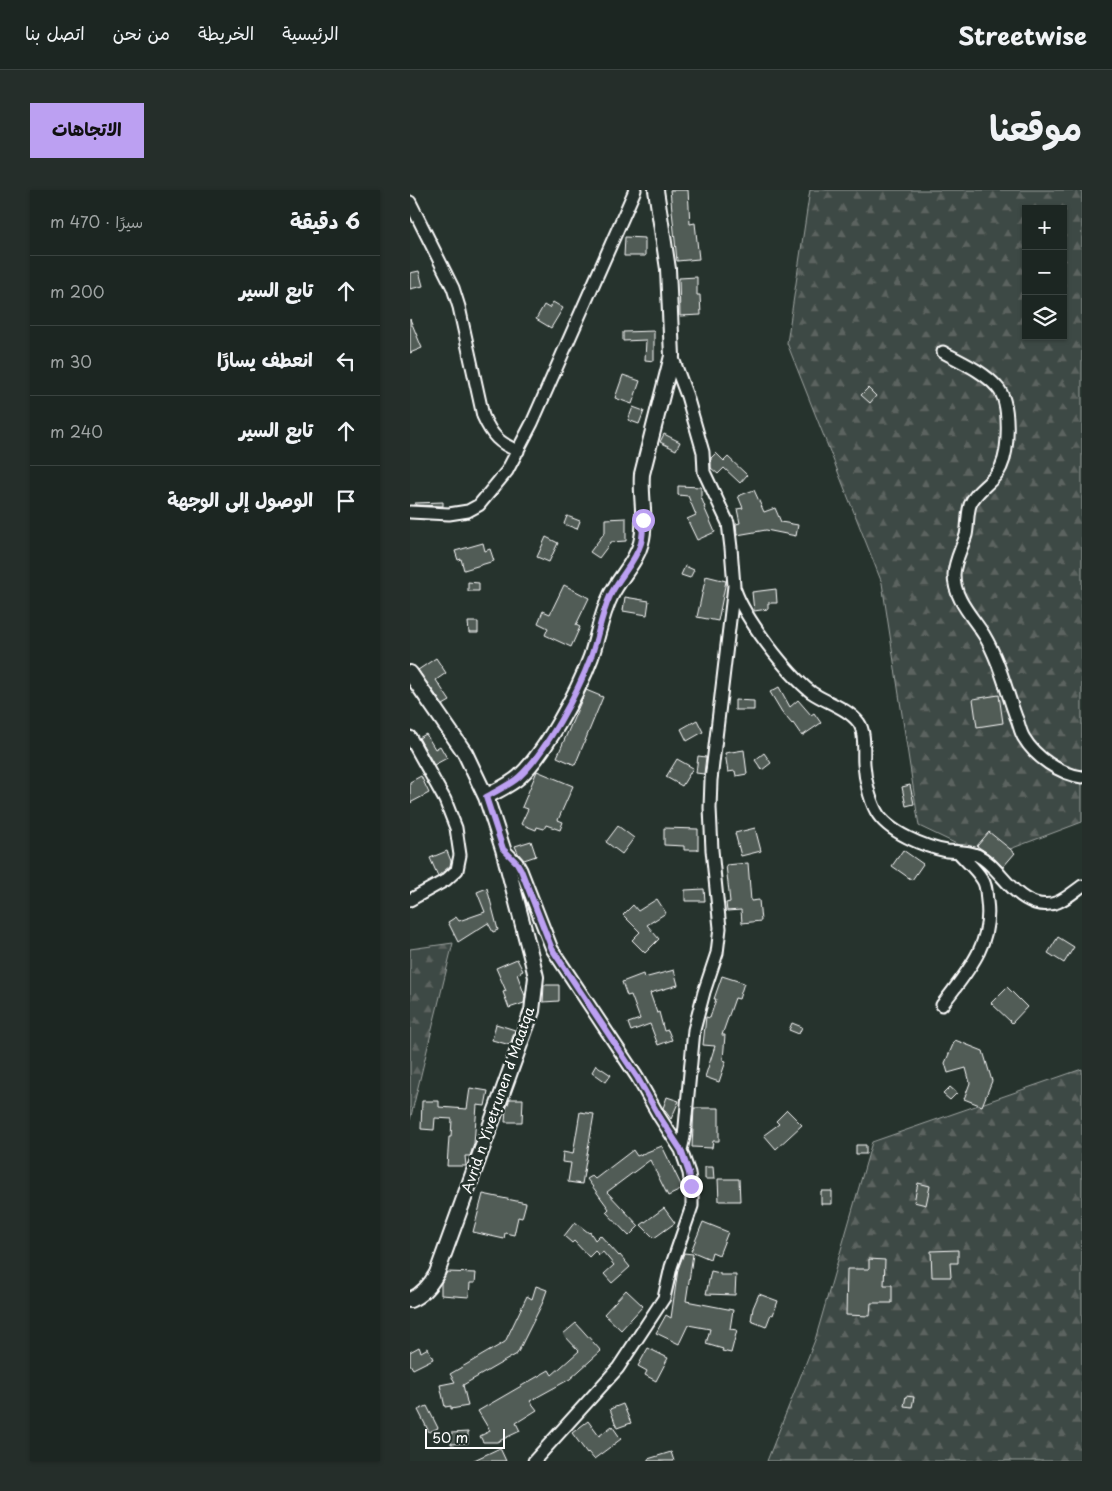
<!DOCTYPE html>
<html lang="ar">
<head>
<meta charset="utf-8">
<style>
	:root { --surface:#1c2622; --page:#252e2a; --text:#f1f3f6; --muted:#a0a5a5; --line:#3a4340; --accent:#bca0f2 }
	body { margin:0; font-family:"Playpen Sans","Playpen Sans Arabic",sans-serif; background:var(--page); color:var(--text); direction:rtl }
	.controls { position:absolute; right:15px; top:15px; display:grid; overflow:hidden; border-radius:0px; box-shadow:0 1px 4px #0004 }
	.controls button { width:45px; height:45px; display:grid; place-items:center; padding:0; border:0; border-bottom:1px solid var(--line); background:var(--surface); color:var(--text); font:25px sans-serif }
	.scale { position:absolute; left:15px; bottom:12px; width:80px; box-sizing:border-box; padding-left:5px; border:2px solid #fff; border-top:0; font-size:14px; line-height:18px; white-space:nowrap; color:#fff; -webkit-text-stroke:4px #26332d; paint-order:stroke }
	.stop { position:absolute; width:15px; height:15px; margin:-11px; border:4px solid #bca0f2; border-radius:50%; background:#fff }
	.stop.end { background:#bca0f2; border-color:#fff; box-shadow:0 1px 5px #0008 }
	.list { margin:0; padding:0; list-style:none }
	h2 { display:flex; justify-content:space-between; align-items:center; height:65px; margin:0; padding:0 20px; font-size:21px }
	h2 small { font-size:16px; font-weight:400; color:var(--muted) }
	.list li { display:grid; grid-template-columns:32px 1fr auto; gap:15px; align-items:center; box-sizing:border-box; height:70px; padding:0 20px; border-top:1px solid var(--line) }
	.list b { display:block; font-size:19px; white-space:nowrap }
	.list em { font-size:16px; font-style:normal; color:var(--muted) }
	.icon { flex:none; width:28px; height:28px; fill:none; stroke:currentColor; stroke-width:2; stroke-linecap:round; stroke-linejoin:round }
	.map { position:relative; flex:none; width:672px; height:1271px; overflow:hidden; direction:ltr; border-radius:0px }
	header { display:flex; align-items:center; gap:30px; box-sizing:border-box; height:70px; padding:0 25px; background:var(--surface); border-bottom:1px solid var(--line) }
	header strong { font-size:24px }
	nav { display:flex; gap:28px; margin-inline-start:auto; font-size:18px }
	.intro { display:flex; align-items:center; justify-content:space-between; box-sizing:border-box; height:120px; padding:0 30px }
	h1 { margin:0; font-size:35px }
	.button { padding:12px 22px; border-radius:0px; background:var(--accent); color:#111; font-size:18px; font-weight:700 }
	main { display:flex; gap:30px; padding:0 30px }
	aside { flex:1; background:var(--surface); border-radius:0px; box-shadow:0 1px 4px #0004 }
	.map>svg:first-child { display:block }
	.forest { fill:url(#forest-firs); stroke:#9ea4a2; fill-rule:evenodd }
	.building { fill:#515c57; stroke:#fff }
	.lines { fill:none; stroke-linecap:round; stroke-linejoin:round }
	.minor-casing { stroke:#fff; stroke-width:15 }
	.major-casing { stroke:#fff; stroke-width:18 }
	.minor { stroke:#26332d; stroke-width:11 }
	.major { stroke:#26332d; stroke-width:14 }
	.route { stroke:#bca0f2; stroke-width:6 }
	.labels { text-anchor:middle; stroke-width:5; stroke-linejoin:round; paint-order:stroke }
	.street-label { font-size:14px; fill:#fff; stroke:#26332d }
</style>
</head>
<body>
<header>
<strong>Streetwise</strong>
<nav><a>الرئيسية</a><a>الخريطة</a><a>من نحن</a><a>اتصل بنا</a></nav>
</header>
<div class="intro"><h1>موقعنا</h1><a class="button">الاتجاهات</a></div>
<main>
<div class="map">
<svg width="672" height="1271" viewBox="0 0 672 1271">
	<defs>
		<pattern id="forest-firs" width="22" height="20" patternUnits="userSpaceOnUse" patternTransform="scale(1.25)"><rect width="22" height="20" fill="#3e4944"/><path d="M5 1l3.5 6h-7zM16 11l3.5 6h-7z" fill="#5b6460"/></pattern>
	</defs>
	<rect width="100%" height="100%" fill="#26332d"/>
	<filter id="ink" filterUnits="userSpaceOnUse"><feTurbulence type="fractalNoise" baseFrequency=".02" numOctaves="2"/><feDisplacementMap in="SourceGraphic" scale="10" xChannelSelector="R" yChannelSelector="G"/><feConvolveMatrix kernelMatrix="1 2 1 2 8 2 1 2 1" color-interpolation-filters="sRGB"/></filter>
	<g filter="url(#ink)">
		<path class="forest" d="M400,0H672V632L576,668L509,636L472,393L377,153ZM616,19H653V146H616Z
			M43,753L0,930V759Z
			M672,879V1271H357L405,1150L462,952Z"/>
		<path class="building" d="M260,0H278L280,34L285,33L289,69L267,71Z
			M215,47L235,48V66H214Z
			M9,81L13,96L0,99V83Z
			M287,87V105H290L291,125L270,126L269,88Z
			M143,112L153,118L141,138L126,129L134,115L139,118Z
			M0,129L12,158L0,163Z
			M244,141V171L235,170L236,150L213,151V142Z
			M213,185L230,191L222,214L205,208Z
			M458,198L466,206L460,213L451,205Z
			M223,217L234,221L229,234L218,230Z
			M254,244L270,252L266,260L250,252Z
			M306,263L314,271L318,267L337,285L330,293L314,278L308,284L301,278V268Z
			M268,296L291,297V307L295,317H294L305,342L287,350L277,329L286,325L278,306L268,305Z
			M344,300L354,322L365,318L371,332L388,335L386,346L356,340L327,345L326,334L330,333L327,319L333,318L328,306Z
			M33,312V316L5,315V313Z
			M157,326L170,331L167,339L154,334Z
			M216,328V351L201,352L189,368L180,362L195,342V329Z
			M136,347L148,353L139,372L127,367Z
			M73,353L75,361L80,359L84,371L54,380L51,369L48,370L45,361Z
			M275,376L284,380L280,388L271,385Z
			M296,386L316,391L308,431L287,427Z
			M58,392L69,393V401H58Z
			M154,395L179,408L166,435L170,437L161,457L135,445L138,438L128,433L133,421L140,424Z
			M366,399L367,413H358V419L344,421L342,402Z
			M215,407L239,411L237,425L213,421Z
			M58,432H68V443H59Z
			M26,468L36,483L26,490L40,511L33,515L8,480Z
			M369,497L380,517L388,510L401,525L404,523L411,533L392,546L383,533L382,534L372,522L360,502Z
			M176,500L193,507L165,575L147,567Z
			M589,505L593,533L567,537L563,509Z
			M325,510L344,511V520H325Z
			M287,530L293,542L277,551L271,539Z
			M16,544L25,559L30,556L37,568L24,575L9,548Z
			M334,560L337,584L326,586L325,581L318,582L315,563Z
			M354,563L361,573L352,580L345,570Z
			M288,566L296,567L294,584L286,583Z
			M267,569L283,578L272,596L256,587Z
			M127,581L163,596L148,630L153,632L150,640L136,635L134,639L127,637L126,640L111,634L118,619L112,617Z
			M11,586L19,603L0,613V592Z
			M500,595L504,614L496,616L492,597Z
			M208,636L224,648L212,664L196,652Z
			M254,638L288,639V660H274V656L254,655Z
			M345,638L351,661L331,666L325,643Z
			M579,642L605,663L593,677L579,664L567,656Z
			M121,651L126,666L114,670L108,663L105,656Z
			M493,660L513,674L502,690L482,676Z
			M37,661L41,671L40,676L28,686L20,668Z
			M338,673L341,711L349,710L351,731L332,733L331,720L317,721L316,713L320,712L316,675Z
			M77,698L88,740L83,742L78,733L48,752L38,732L46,727L49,731L75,722L67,702Z
			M294,699L295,711H275V700Z
			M247,709L256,723L237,735L249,749L235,763L222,750L230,742L213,725L223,715L228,721Z
			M648,747L664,757L654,773L638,763Z
			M107,769L113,781L107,784L115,806L114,813L99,818L93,802L96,801L86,778Z
			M264,780L268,795L240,803L247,823L249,822L254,841L258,840L262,850L248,855L240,834L221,841L218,833L230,829L221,805L217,806L212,792L233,784L234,788Z
			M312,786L334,793L329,809L325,808L312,845H315L313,870L316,871L309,892L295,887L305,856L293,855L296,827L300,828L306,809H304Z
			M134,795H149V811L133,812Z
			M597,797L617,817L602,833L581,813Z
			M382,833L392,837L389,844L379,840Z
			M86,834L105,840L100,855L82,850Z
			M545,850L573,861L582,891L572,916L554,909L560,893L556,878L538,883L535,873Z
			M186,875L201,885L196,892L182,882Z
			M540,897L547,903L540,910L533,904Z
			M60,898L78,901L75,916L67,915L64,954L60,966H55L56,976H37L39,947H41L42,929L25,928L24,940L11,939L12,911H29V917L57,919Z
			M257,907L269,911L261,929L253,918Z
			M100,909H113L112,932H95L96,919Z
			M284,918H309V951H303L302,958L282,957Z
			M377,920L392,935L366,959L354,945L369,934L366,931Z
			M170,922L184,924L172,994L158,992L161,973L152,972L153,962L163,964Z
			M446,955H456V964H446Z
			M252,956L273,999L258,1006L240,970L197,1002L229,1036L219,1046L196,1022L199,1019L177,989L182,986L185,989L223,960L227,966Z
			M295,977H303L304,989H295Z
			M308,989H329L330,1011H309Z
			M508,993L520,996L516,1015L504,1012Z
			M411,1001H422V1014H411Z
			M73,1004L116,1013L112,1028L108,1027L104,1045L95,1043L94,1049L63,1042Z
			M254,1018L265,1033L244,1048L231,1035Z
			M165,1032L179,1043L180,1042L185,1050L190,1045L209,1066L210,1065L220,1077L202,1093L194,1084L204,1075L193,1062L189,1065L185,1061L179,1067L164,1051L162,1053L154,1046Z
			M293,1032L318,1042L309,1065L302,1062L300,1069L281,1061Z
			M548,1060V1073H540L541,1087H522L521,1061Z
			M274,1063L283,1064L276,1111L323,1120L320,1139L327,1140L321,1163L312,1161L313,1159L296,1154L300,1139L278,1135L269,1154L246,1143L256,1125L261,1128L268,1079Z
			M459,1069L475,1070L474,1095H482V1113H461L460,1126L436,1125L437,1079H459Z
			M301,1081L310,1083V1085H326L325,1105L296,1104Z
			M37,1082L66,1083L65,1093H60L59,1107L31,1105V1093Z
			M126,1096L137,1100L132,1114L107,1164L53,1195L58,1216L41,1219V1216L35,1217L30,1195L45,1192L40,1184L95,1152L117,1106L122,1109Z
			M216,1100L233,1116L211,1140L194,1124Z
			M349,1104L368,1111L363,1125L361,1124L356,1137L341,1131L343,1118Z
			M166,1133L191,1161L160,1189L120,1211L127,1220L106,1233L110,1241L87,1252H73L70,1246L80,1241L68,1221L139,1180L142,1185L169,1161L153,1144Z
			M9,1157L11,1162L18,1158L23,1169L3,1179L0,1174V1162Z
			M238,1158L258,1168L246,1191L235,1185L237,1181L228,1176Z
			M496,1206L504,1207L502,1217L494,1216Z
			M213,1214L221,1233L207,1238L200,1219Z
			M17,1216L28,1238L19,1242L8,1220Z
			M178,1231L189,1246L202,1236L211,1249L184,1269L178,1262L177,1263L162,1243Z
			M58,1242V1253L41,1254V1243Z
			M90,1258L96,1271H62Z
			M261,1262L264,1271H238V1269Z"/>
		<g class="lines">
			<g class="minor-casing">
				<path id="minor" d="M0,12L43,98L49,117L73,226C82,246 89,253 108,261
					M533,162C551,172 573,181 587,197C601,211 599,260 591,277C584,293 566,299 560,315C557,325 558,336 556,345C552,358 544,372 544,385C544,409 562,426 574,445C589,470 596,500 606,527C609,533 610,542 614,548C625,567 650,584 672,587
					M262,166L277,206L293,262L294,282L318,333L321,358L324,396L301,590L300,618L302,660L310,738L307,763L294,802L284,840L274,947L271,960
					M0,322L39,324L58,321L69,315L97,281L122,233L225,0
					M325,400C335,429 377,483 401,502C415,512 438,518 449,533C456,543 453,562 454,574C455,588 459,608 466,621C477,642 515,657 537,661C547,662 557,661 567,665C588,675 600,705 625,713C645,719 657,707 672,696
					M0,547L35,610L46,638L50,665L47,680L36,690L0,710
					M93,659L107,673L111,680L142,759L227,887L249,926L271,960L279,983L282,1005V1016L261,1077L254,1108L208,1178L124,1271
					M532,815C556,783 583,755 577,711C576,704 577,695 572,689C566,679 556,671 549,663"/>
			</g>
			<g class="major-casing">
				<path id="major" d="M0,483L55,563L76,607L93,659L122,770L126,787L122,821L27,1083C21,1094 12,1105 0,1110
					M76,607C86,601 100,595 109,587C136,562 168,502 181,467C188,446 191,425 201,405C210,387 226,372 231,353C237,331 230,306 232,284L262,166L258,79L246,0"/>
			</g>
			<use href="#minor" class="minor"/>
			<use href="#major" class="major"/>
		</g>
	</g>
	<g class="lines" filter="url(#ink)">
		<path class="route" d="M233,330C233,338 233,346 231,353C225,373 209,387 200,406C191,425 188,447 181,467C168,502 136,562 109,587C100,595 86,601 76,607L93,659L107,673L111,680L142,759L227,887L249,926L271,960L279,983L281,996"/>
	</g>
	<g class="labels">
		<g class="street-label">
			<text transform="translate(88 910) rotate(-71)" y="5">Avrid n Yivetṛunen d Maatqa</text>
		</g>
	</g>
</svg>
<div class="controls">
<button>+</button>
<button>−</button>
<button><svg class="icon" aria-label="layers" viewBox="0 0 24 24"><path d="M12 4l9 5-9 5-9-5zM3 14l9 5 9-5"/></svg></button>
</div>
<div class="scale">50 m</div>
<div class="stop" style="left:233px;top:330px"></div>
<div class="stop end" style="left:281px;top:996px"></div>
</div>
<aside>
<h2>6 دقيقة<small>سيرًا · 470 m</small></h2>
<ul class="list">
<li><svg class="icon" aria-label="ahead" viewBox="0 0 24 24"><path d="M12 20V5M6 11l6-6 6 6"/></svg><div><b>تابع السير</b></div><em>200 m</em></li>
<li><svg class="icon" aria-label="left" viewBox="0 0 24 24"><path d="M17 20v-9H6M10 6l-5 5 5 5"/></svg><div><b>انعطف يسارًا</b></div><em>30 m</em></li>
<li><svg class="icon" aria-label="ahead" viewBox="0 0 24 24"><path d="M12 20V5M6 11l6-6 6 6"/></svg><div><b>تابع السير</b></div><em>240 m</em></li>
<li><svg class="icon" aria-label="arrive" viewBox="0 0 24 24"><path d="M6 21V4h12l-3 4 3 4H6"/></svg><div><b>الوصول إلى الوجهة</b></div></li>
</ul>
</aside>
</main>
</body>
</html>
